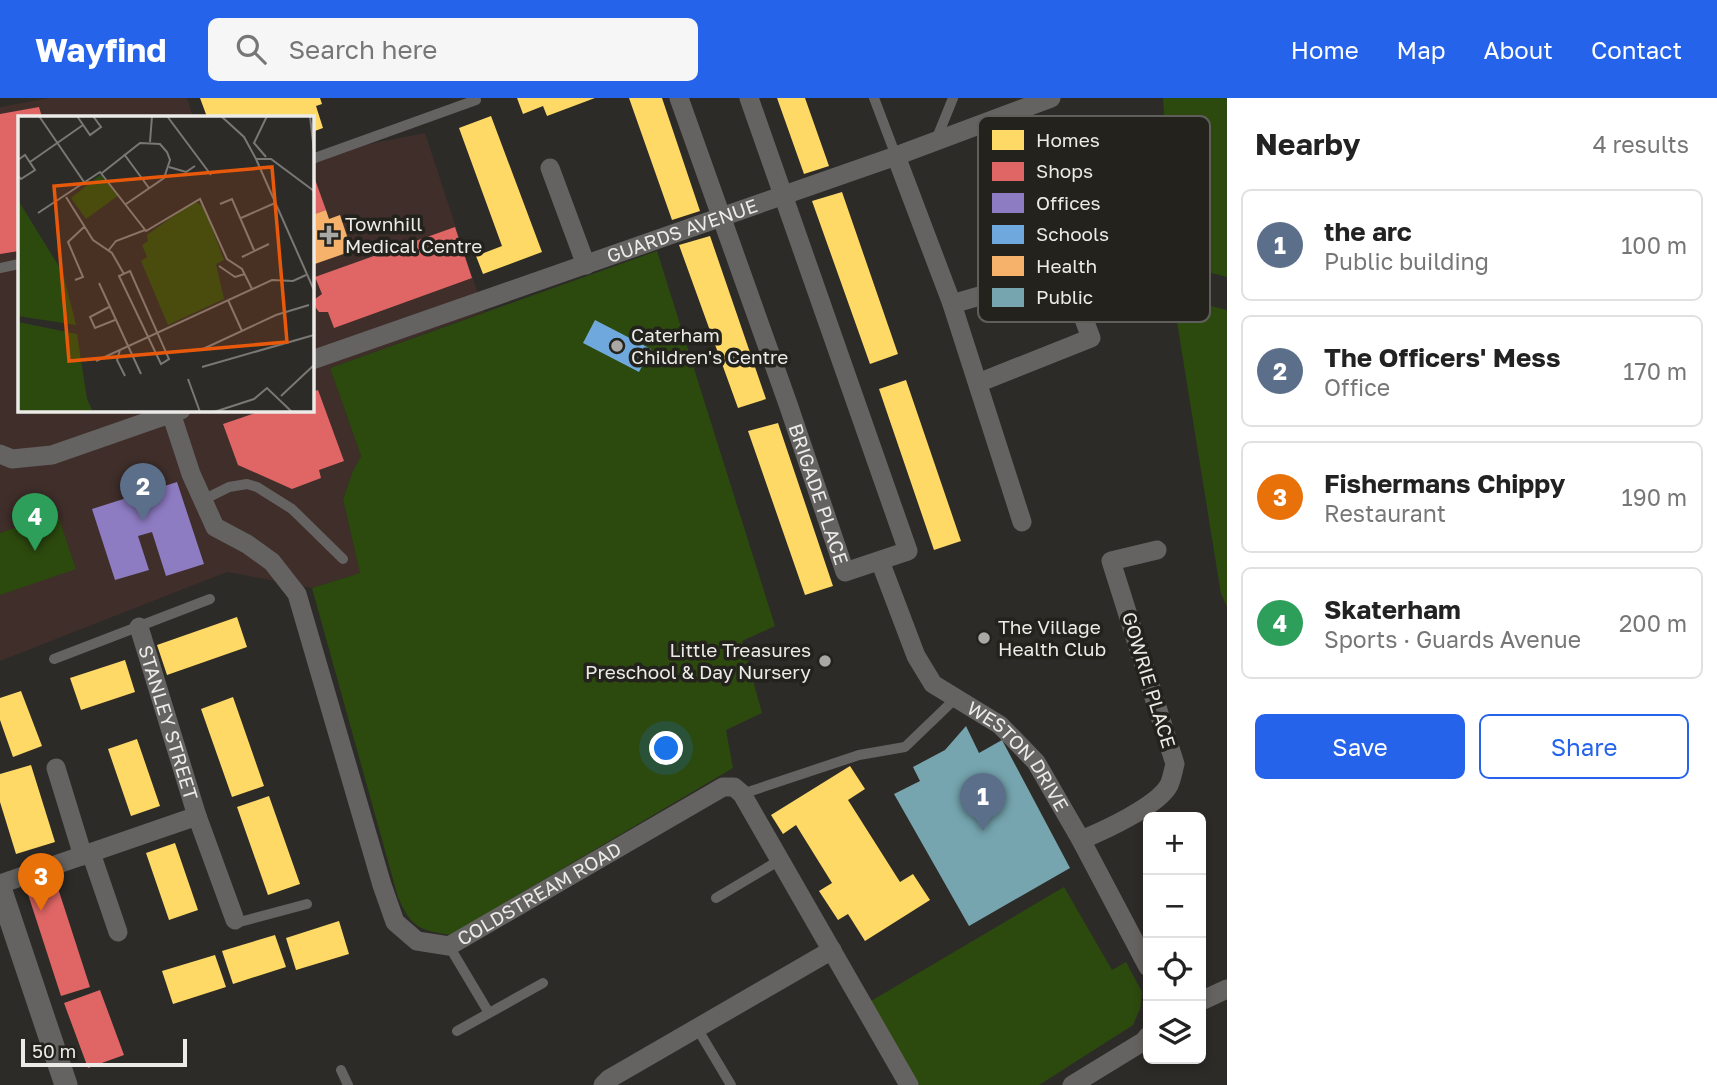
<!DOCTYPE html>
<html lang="en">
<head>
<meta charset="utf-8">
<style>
	:root { --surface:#fff; --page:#f6f6f6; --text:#222; --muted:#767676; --line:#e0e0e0; --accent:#2563eb }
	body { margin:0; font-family:"Golos Text",sans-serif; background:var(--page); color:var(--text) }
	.controls { position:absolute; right:21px; bottom:21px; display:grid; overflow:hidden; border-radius:10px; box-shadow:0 4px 10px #0003 }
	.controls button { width:63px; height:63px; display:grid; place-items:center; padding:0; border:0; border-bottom:2px solid var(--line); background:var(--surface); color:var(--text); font:35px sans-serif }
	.scale { position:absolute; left:21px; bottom:18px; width:166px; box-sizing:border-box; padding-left:7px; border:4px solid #ecebe7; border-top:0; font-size:19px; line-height:24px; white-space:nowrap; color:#ecebe7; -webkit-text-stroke:5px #23221d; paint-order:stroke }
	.you { position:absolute; left:667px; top:651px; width:24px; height:24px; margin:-18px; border:5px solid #fff; border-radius:50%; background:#1a73e8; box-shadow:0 0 0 10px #1a73e833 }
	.badge { display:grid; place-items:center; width:46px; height:46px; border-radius:50%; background:var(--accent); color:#fff; font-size:23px; font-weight:700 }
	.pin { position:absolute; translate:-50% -58px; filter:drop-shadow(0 2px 4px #0008) }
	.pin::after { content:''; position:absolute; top:37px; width:24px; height:21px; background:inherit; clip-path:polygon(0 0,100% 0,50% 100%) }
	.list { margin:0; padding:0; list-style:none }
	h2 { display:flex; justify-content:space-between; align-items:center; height:91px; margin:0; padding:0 28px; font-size:30px }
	h2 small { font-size:23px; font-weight:400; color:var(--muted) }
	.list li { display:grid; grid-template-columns:46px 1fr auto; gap:21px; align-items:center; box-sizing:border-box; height:112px; margin:0 14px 14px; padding:0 14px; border:2px solid var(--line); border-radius:10px }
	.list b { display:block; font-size:26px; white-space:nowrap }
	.list p { margin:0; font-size:23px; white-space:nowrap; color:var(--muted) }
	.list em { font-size:23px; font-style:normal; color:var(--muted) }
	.actions { display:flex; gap:14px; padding:21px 28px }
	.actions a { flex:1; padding:16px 0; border:2px solid var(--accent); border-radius:10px; text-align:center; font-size:24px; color:var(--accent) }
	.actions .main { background:var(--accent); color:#fff }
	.icon { flex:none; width:38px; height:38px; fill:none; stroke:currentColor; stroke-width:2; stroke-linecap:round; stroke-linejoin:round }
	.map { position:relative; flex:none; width:1227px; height:987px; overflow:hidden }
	header { display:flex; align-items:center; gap:42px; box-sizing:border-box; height:98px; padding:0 35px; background:var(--accent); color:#fff }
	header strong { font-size:33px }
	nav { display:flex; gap:38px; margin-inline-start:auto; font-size:24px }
	.search { width:490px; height:63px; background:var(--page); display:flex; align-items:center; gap:18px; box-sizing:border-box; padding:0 24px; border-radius:10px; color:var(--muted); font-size:26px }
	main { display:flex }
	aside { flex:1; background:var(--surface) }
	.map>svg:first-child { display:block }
	.commercial { fill:#3f2e2a }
	.green { fill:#2d4a0e }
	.homes { fill:#ffd966 }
	.shops { fill:#e06666 }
	.offices { fill:#8e7cc3 }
	.schools { fill:#6fa8dc }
	.health { fill:#f6b26b }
	.public { fill:#76a5af }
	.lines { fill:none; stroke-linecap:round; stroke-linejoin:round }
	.service { stroke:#646362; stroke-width:10 }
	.minor { stroke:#646362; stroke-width:19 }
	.tertiary { stroke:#646362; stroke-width:23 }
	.poi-dot { fill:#a9a8a4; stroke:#23221d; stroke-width:2.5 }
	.labels { text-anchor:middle; stroke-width:7; stroke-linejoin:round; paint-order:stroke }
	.poi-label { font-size:19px; fill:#ecebe7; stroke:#23221d; text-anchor:start }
	.street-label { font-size:19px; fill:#ecebe7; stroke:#23221d }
	.inset-road { fill:none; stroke:#797874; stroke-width:2 }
	.view { fill:#e8590c; fill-opacity:0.15; stroke:#e8590c; stroke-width:3.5 }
	.inset-edge { fill:none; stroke:#ecebe7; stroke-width:3.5 }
	.key { fill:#23221d; stroke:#5f5e5a; stroke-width:2 }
	.key-label { font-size:19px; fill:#ecebe7 }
</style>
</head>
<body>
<header>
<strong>Wayfind</strong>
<div class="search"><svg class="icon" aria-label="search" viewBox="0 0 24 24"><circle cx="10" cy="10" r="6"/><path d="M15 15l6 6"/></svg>Search here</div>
<nav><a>Home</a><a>Map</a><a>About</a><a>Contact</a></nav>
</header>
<main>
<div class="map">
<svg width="1227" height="987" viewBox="0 0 1227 987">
	<rect width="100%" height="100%" fill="#2c2b27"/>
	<path class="commercial" d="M49,0H187L193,19H19V312H312V57L425,35L484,214L330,270L361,358L353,373L343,401L360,475L312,490L227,474L0,563V9Z"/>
	<path class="green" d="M1163,0H1227V179L1200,172L1173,150Z
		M657,153L775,528L742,543L762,615L726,632L733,670L450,837C419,832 411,829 398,799L312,490L360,475L343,401L353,373L361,358L330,270Z
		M1173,199L1227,212V508L1221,496Z
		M57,415L76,471L0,497V435Z
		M1064,789L1112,872L1126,864L1142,894L1140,911L1133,927L1039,987H919L871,903Z"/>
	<path class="homes" d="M200,0H320L322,6L316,8L323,30L312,34V19H207Z
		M517,0H595L547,18L543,8L523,16Z
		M629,0H662L700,113L672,122Z
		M777,0H805L829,68L804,76Z
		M491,18L542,154L483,176L476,158L502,148L459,30Z
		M842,94L898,256L870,266L812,103Z
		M710,138L766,301L738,310L679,147Z
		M906,282L961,443L934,452L879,291Z
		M778,325L833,488L805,497L748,333Z
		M237,519L247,549L167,577L157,547Z
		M125,562L135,594L81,612L70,580Z
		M21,593L42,648L13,659L0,622V600Z
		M233,599L264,688L232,699L201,611Z
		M137,641L160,708L131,718L108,651Z
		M31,667L55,744L16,756L0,704V676Z
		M850,668L865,691L848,702L900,784L913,776L930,802L865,843L848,816L838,822L819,793L832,785L796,727L783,736L771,717Z
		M269,698L300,786L268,797L237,709Z
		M175,745L198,812L169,822L146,755Z
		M339,823L349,856L296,872L286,840Z
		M275,837L286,869L233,886L222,853Z
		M215,857L226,889L173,906L162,873Z"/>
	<path class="shops" d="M39,9L42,19H19V153L0,156V16Z
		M312,73L326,112L312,117Z
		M455,129L472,180L334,230L328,214H319L316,210L314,205L315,201L322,196L315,179Z
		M318,292L344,363L319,372L321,380L292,391L238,367L223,326L264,312H312V294Z
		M55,781L90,889L61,898L26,790Z
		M100,892L124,957L88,970L64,905Z"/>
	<path class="offices" d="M177,384L204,466L166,478L152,434L138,438L149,472L115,482L92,411Z"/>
	<path class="schools" d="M595,222L651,251L639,274L583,245Z"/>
	<path class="health" d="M326,112L329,121L340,117L352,153L312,167V117Z"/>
	<path class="public" d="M966,628L979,655L1002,642L1070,770L969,828L894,696L920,683L913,669L945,652Z"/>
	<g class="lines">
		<path class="service" d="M874,0L896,58
			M936,42L953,0
			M312,61L476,2
			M0,170L19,166
			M203,402L229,389L247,386L257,389L292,411L343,461
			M54,561L210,501
			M742,696L859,657L905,649L956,600
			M716,800L780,762
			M235,823L236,825L307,806
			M449,848L489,915
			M697,930L731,987
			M457,933L543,885
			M341,972L348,987"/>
		<g class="minor">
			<path id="s1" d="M679,0L788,306L845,474L908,453L749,0"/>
			<path d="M896,58L952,206L1022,424"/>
			<path d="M550,70L586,167"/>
			<path d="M952,206L1066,173L1091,240L978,285"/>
			<path id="s2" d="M312,262L896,58L1051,0"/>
			<path id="s3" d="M171,315L191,376L215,429L247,446L272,464L297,496L382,787L395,824L417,843L449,848L723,689H734L742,696L909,987"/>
			<path d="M0,356L12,361L52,357L181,312"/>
			<path id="s4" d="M880,463L916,558L933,586L1000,627L1036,664L1081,742L1148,869"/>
			<path id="s5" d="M139,529L197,718L235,822"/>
			<path d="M56,670L83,758"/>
			<path d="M1081,742C1103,733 1158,708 1169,687C1172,681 1173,673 1175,666L1111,463L1157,452"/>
			<path d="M91,755L118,834"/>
			<path d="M0,786L197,718"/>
			<path d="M1201,903L1227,891"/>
			<path d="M603,987L609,981L832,852"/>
			<path d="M1072,987L1144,943L1148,938"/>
		</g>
		<path class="tertiary" d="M0,790L66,987"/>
	</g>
	<g class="poi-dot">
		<path d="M325.5 126.5h7v7h7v7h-7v7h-7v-7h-7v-7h7z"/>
		<circle cx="617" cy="248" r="7"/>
		<circle cx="984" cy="540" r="7"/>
		<circle cx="825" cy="563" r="7"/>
	</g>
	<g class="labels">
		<g class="poi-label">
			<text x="345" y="133">Townhill<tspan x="345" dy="22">Medical Centre</tspan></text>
			<text x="631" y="244">Caterham<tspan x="631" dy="22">Children's Centre</tspan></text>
			<text x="998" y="536">The Village<tspan x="998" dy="22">Health Club</tspan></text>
			<text x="811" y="559" text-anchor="end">Little Treasures<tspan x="811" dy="22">Preschool &amp; Day Nursery</tspan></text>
		</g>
		<g class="street-label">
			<text dy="7" stroke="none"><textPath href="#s2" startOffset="392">GUARDS AVENUE</textPath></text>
			<text dy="7" stroke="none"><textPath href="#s1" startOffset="420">BRIGADE PLACE</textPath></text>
			<text transform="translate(1149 582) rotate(73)" y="7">GOWRIE PLACE</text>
			<text dy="7" stroke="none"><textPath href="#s5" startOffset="100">STANLEY STREET</textPath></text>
			<text dy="7" stroke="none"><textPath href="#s4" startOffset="248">WESTON DRIVE</textPath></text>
			<text dy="7" stroke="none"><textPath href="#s3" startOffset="738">COLDSTREAM ROAD</textPath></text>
		</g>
	</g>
	<g transform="translate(18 18)">
		<rect width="296" height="296" fill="#2c2b27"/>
		<path d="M82,59L101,79L68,103L53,82ZM0,84L45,157L58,209L0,200ZM176,85L186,91L206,144L198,148L206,183L150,209L123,145L129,141L124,129L130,125L129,119ZM0,206L59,218L69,283L75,296H0Z" fill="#2d4a0e"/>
		<path class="inset-road" d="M21,0L66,66M59,0L72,19L83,11L75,0M149,0L193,59M203,0L226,21L238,43H253L296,75M292,0L296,35M132,26L134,0M106,38L131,72M248,41L236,27L249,0M238,43L296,174M0,44L7,39L17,54L3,63L0,60M12,46L65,9M151,51L168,56L177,50M84,57L122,27L142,28L149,36L152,44L146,62L108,88M48,81L75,124L94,137L106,158M202,88L214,83L236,134M20,97L82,56L128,115L182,83L209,143L224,153L234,173M223,102L257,87M90,135L98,125L127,114M224,141L251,128M201,150L217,161L227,158M112,155L151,243L143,248L101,160ZM57,164L65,161L50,126L66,111M81,167L123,258M210,184L224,215M91,191L72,201L77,212L97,204M185,233L258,199L291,189M102,234L99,244L107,260M78,245L254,164L275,165L288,159M184,251L296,219M170,263L182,296M263,280L296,249M196,296L236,283L249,272L274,296"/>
		<path class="view" d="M254,51L269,226L51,245L36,70Z"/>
		<rect width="296" height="296" class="inset-edge"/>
	</g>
	<rect x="978" y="18" width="232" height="206" rx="10" class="key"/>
	<rect x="992" y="32" width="32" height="20" fill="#ffd966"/>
	<rect x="992" y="64" width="32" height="19" fill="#e06666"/>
	<rect x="992" y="95" width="32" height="20" fill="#8e7cc3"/>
	<rect x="992" y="127" width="32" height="19" fill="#6fa8dc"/>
	<rect x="992" y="158" width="32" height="20" fill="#f6b26b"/>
	<rect x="992" y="190" width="32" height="19" fill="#76a5af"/>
	<g class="key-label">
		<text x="1036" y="49">Homes</text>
		<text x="1036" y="80">Shops</text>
		<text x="1036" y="112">Offices</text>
		<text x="1036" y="143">Schools</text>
		<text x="1036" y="175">Health</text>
		<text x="1036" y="206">Public</text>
	</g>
</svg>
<div class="controls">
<button>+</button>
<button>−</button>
<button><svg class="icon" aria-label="locate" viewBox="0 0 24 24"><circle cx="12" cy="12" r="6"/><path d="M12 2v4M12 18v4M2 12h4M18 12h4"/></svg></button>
<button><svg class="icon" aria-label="layers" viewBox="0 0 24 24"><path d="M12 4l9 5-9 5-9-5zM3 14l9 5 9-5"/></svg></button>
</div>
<div class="scale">50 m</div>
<div class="you"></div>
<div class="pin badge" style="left:983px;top:733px;background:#5c6f8a">1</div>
<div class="pin badge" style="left:143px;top:423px;background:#5c6f8a">2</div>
<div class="pin badge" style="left:41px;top:813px;background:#e8710a">3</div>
<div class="pin badge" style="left:35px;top:453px;background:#2e9e5b">4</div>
</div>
<aside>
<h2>Nearby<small>4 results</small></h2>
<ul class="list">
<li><span class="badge" style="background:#5c6f8a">1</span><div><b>the arc</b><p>Public building</p></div><em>100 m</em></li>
<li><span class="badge" style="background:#5c6f8a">2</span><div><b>The Officers' Mess</b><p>Office</p></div><em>170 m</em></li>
<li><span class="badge" style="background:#e8710a">3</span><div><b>Fishermans Chippy</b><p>Restaurant</p></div><em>190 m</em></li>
<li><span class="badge" style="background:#2e9e5b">4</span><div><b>Skaterham</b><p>Sports · Guards Avenue</p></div><em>200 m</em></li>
</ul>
<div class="actions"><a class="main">Save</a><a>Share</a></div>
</aside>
</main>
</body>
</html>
